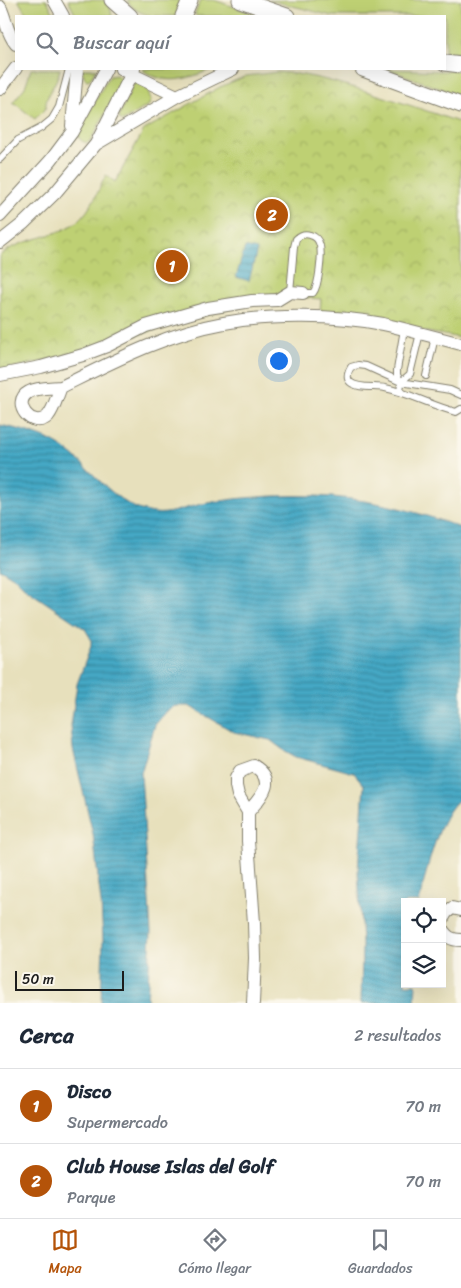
<!DOCTYPE html>
<html lang="es">
<head>
<meta charset="utf-8">
<style>
	:root { --surface:#fff; --page:#f2f2f3; --text:#1f2937; --muted:#747a83; --line:#e0e1e3; --accent:#b45309 }
	body { margin:0; font-family:Sriracha,sans-serif; background:var(--page); color:var(--text) }
	.controls { position:absolute; right:15px; bottom:15px; display:grid; overflow:hidden; border-radius:0px; box-shadow:0 5px 20px #0002 }
	.controls button { width:45px; height:45px; display:grid; place-items:center; padding:0; border:0; border-bottom:1px solid var(--line); background:var(--surface); color:var(--text); font:25px sans-serif }
	.scale { position:absolute; left:15px; bottom:12px; width:109px; box-sizing:border-box; padding-left:5px; border:2px solid #1c1c1c; border-top:0; font-size:14px; line-height:18px; white-space:nowrap; color:#1c1c1c; -webkit-text-stroke:4px #fbf7ec; paint-order:stroke }
	.you { position:absolute; left:278px; top:360px; width:18px; height:18px; margin:-12px; border:4px solid #fff; border-radius:50%; background:#1a73e8; box-shadow:0 0 0 8px #1a73e833 }
	.badge { display:grid; place-items:center; width:32px; height:32px; border-radius:50%; background:var(--accent); color:#fff; font-size:16px; font-weight:700 }
	.pin { position:absolute; translate:-50% -50%; border:2px solid #fff; box-shadow:0 1px 5px #0006 }
	.list { margin:0; padding:0; list-style:none }
	h2 { display:flex; justify-content:space-between; align-items:center; height:65px; margin:0; padding:0 20px; font-size:21px }
	h2 small { font-size:16px; font-weight:400; color:var(--muted) }
	.list li { display:grid; grid-template-columns:32px 1fr auto; gap:15px; align-items:center; box-sizing:border-box; height:75px; padding:0 20px; border-top:1px solid var(--line) }
	.list b { display:block; font-size:19px; white-space:nowrap }
	.list p { margin:0; font-size:16px; white-space:nowrap; color:var(--muted) }
	.list em { font-size:16px; font-style:normal; color:var(--muted) }
	.icon { flex:none; width:28px; height:28px; fill:none; stroke:currentColor; stroke-width:2; stroke-linecap:round; stroke-linejoin:round }
	.map { position:relative; flex:none; width:461px; height:1003px; overflow:hidden }
	.search { position:absolute; background:var(--surface); box-shadow:0 5px 20px #0002; left:15px; right:15px; top:15px; height:55px; display:flex; align-items:center; gap:12px; box-sizing:border-box; padding:0 18px; border-radius:0px; color:var(--muted); font-size:19px }
	.sheet { height:215px; background:var(--surface) }
	nav { display:flex; justify-content:space-around; align-items:center; box-sizing:border-box; height:70px; border-top:1px solid var(--line); background:var(--surface); font-size:14px; color:var(--muted) }
	nav a { display:grid; justify-items:center; gap:2px }
	nav .on { color:var(--accent) }
	.map>svg:first-child { display:block }
	.grass { fill:#bed073; stroke:#6d7648 }
	.park { fill:url(#park-crowns); stroke:#6d7648 }
	.water { fill:url(#water-rules); stroke:#306270 }
	.lines { fill:none; stroke-linecap:round; stroke-linejoin:round }
	.service-casing { stroke:#827e6c; stroke-width:8 }
	.minor-casing { stroke:#827e6c; stroke-width:14 }
	.tertiary-casing { stroke:#827e6c; stroke-width:17 }
	.service { stroke:#fff; stroke-width:6 }
	.minor { stroke:#fff; stroke-width:12 }
	.tertiary { stroke:#fff; stroke-width:15 }
</style>
</head>
<body>
<div class="map">
<svg width="461" height="1003" viewBox="0 0 461 1003">
	<defs>
		<pattern id="park-crowns" width="20" height="18" patternUnits="userSpaceOnUse" patternTransform="scale(1.25)"><rect width="20" height="18" fill="#bed073"/><path d="M2 6a3 3 0 1 1 6 0M12 15a3 3 0 1 1 6 0" fill="none" stroke="#a3b263"/></pattern>
		<pattern id="water-rules" width="6" height="5" patternUnits="userSpaceOnUse" patternTransform="scale(1.25)"><rect width="6" height="5" fill="#44a7c4"/><path d="M0 2.5h6" fill="none" stroke="#38879e"/></pattern>
	</defs>
	<rect width="100%" height="100%" fill="#fbf7ec"/>
	<filter id="ink" filterUnits="userSpaceOnUse"><feTurbulence type="fractalNoise" baseFrequency=".02" numOctaves="2"/><feDisplacementMap in="SourceGraphic" scale="10" xChannelSelector="R" yChannelSelector="G"/><feConvolveMatrix kernelMatrix="1 2 1 2 8 2 1 2 1" color-interpolation-filters="sRGB"/></filter>
	<filter id="wash" filterUnits="userSpaceOnUse"><feTurbulence type="fractalNoise" baseFrequency=".0096" numOctaves="4" result="noise"/><feDisplacementMap in="SourceGraphic" scale="20" xChannelSelector="R" yChannelSelector="G"/><feGaussianBlur stdDeviation="1.12" result="paint"/><feColorMatrix in="noise" values="0 0 0 0 0 0 0 0 0 0 0 0 0 0 0 0 0 1.4 0 .05"/><feComposite in="paint" operator="in"/></filter>
	<g filter="url(#wash)">
		<rect width="100%" height="100%" fill="#e7e0bc"/>
		<path class="grass" d="M18,0H47L55,16H28Z
			M68,0H104L110,7L112,16H76Z
			M127,0H185L178,15L175,16C156,16 138,18 127,0Z
			M201,0H214L261,16H196L195,13Z
			M269,0H461V53L445,54V16H332Z
			M31,69H60C57,85 44,95 46,108L35,119L13,102L25,87Z
			M82,69H96L92,77L88,80L85,79Z
			M143,69H212C188,79 167,86 144,71Z
			M387,69L444,71L461,70V96Z
			M115,75C119,76 120,78 122,82L120,86L91,140L87,143C80,141 77,138 79,130L107,80L110,76Z
			M137,83L146,86L151,100L149,105L123,121L119,119L120,114L133,85Z"/>
		<path class="park" d="M278,72C310,74 339,83 369,92C400,102 431,112 461,123V338L320,313L321,299L275,295L79,352L36,363L0,370V255C23,237 58,238 78,221C91,210 98,191 106,175L115,182L144,130L220,87L246,76Z"/>
		<path class="water" d="M245,247L257,250L249,281L236,277Z
			M0,425C19,429 40,434 57,444C90,463 115,509 154,513C169,515 180,509 194,506C208,502 221,501 235,499C317,490 384,498 461,528V798C438,815 426,874 419,902H405V984H416L415,1003H361L362,944L358,870L364,785L354,773L296,757L282,749L270,740L234,732L189,706H175L167,711L155,725L141,773L151,932L147,1003H101L103,940L101,903L93,834L73,749L71,725L77,684L91,646V639L85,629L27,590L15,578L0,569Z"/>
	</g>
	<g filter="url(#ink)">
		<g class="lines">
			<g class="service-casing">
				<path id="service" d="M0,159L18,140L41,128L52,119L59,107L69,69
					M290,292L294,247L296,239C300,235 304,233 310,235C315,236 319,240 320,246C322,255 319,286 313,293H303
					M426,376L435,337
					M401,382L410,374L420,333
					M400,392L401,382L397,375V370L404,329
					M461,395L450,390L401,382L366,366L358,365L351,367C348,372 346,378 350,382C358,389 375,386 385,388C410,393 432,406 456,412L461,409"/>
			</g>
			<g class="minor-casing">
				<path id="minor" d="M54,0L63,16
					M0,7C6,19 7,34 16,44
					M121,69L177,96
					M0,89L16,68
					M72,126L77,69
					M96,144L177,96L233,69
					M0,216L51,160L72,132L106,69
					M0,242L24,223L55,193L96,144L134,69
					M0,375L41,367L83,355L107,346L146,326L208,308L252,301L277,300L290,292L303,293
					M61,387C112,362 167,333 224,323C271,314 336,315 383,324C409,330 435,337 461,344
					M61,387C57,396 54,409 48,416C32,431 10,402 29,392C38,387 51,388 61,387Z
					M248,812C261,797 278,781 254,766L240,771L236,778V786L238,795L248,812V841L254,923L255,958L253,1003
					M442,920L446,913L452,908L461,910
					M442,929C447,937 451,940 461,940"/>
			</g>
			<g class="tertiary-casing">
				<path id="tertiary" d="M112,0L130,16
					M240,0L287,16
					M183,16L190,0
					M445,63L461,65
					M363,69L461,105"/>
			</g>
			<use href="#service" class="service"/>
			<use href="#minor" class="minor"/>
			<use href="#tertiary" class="tertiary"/>
		</g>
	</g>
</svg>
<div class="controls">
<button><svg class="icon" aria-label="locate" viewBox="0 0 24 24"><circle cx="12" cy="12" r="6"/><path d="M12 2v4M12 18v4M2 12h4M18 12h4"/></svg></button>
<button><svg class="icon" aria-label="layers" viewBox="0 0 24 24"><path d="M12 4l9 5-9 5-9-5zM3 14l9 5 9-5"/></svg></button>
</div>
<div class="scale">50 m</div>
<div class="you"></div>
<div class="pin badge" style="left:172px;top:266px">1</div>
<div class="pin badge" style="left:272px;top:215px">2</div>
<div class="search"><svg class="icon" aria-label="search" viewBox="0 0 24 24"><circle cx="10" cy="10" r="6"/><path d="M15 15l6 6"/></svg>Buscar aquí</div>
</div>
<section class="sheet">
<h2>Cerca<small>2 resultados</small></h2>
<ul class="list">
<li><span class="badge">1</span><div><b>Disco</b><p>Supermercado</p></div><em>70 m</em></li>
<li><span class="badge">2</span><div><b>Club House Islas del Golf</b><p>Parque</p></div><em>70 m</em></li>
</ul>
</section>
<nav>
<a class="on"><svg class="icon" aria-label="map" viewBox="0 0 24 24"><path d="M3 6l6-2 6 2 6-2v14l-6 2-6-2-6 2zM9 4v14M15 6v14"/></svg>Mapa</a>
<a><svg class="icon" aria-label="directions" viewBox="0 0 24 24"><path d="M12 3l9 9-9 9-9-9zM9 14v-3h6M13 9l2 2-2 2"/></svg>Cómo llegar</a>
<a><svg class="icon" aria-label="saved" viewBox="0 0 24 24"><path d="M7 4h10v16l-5-4-5 4z"/></svg>Guardados</a>
</nav>
</body>
</html>
